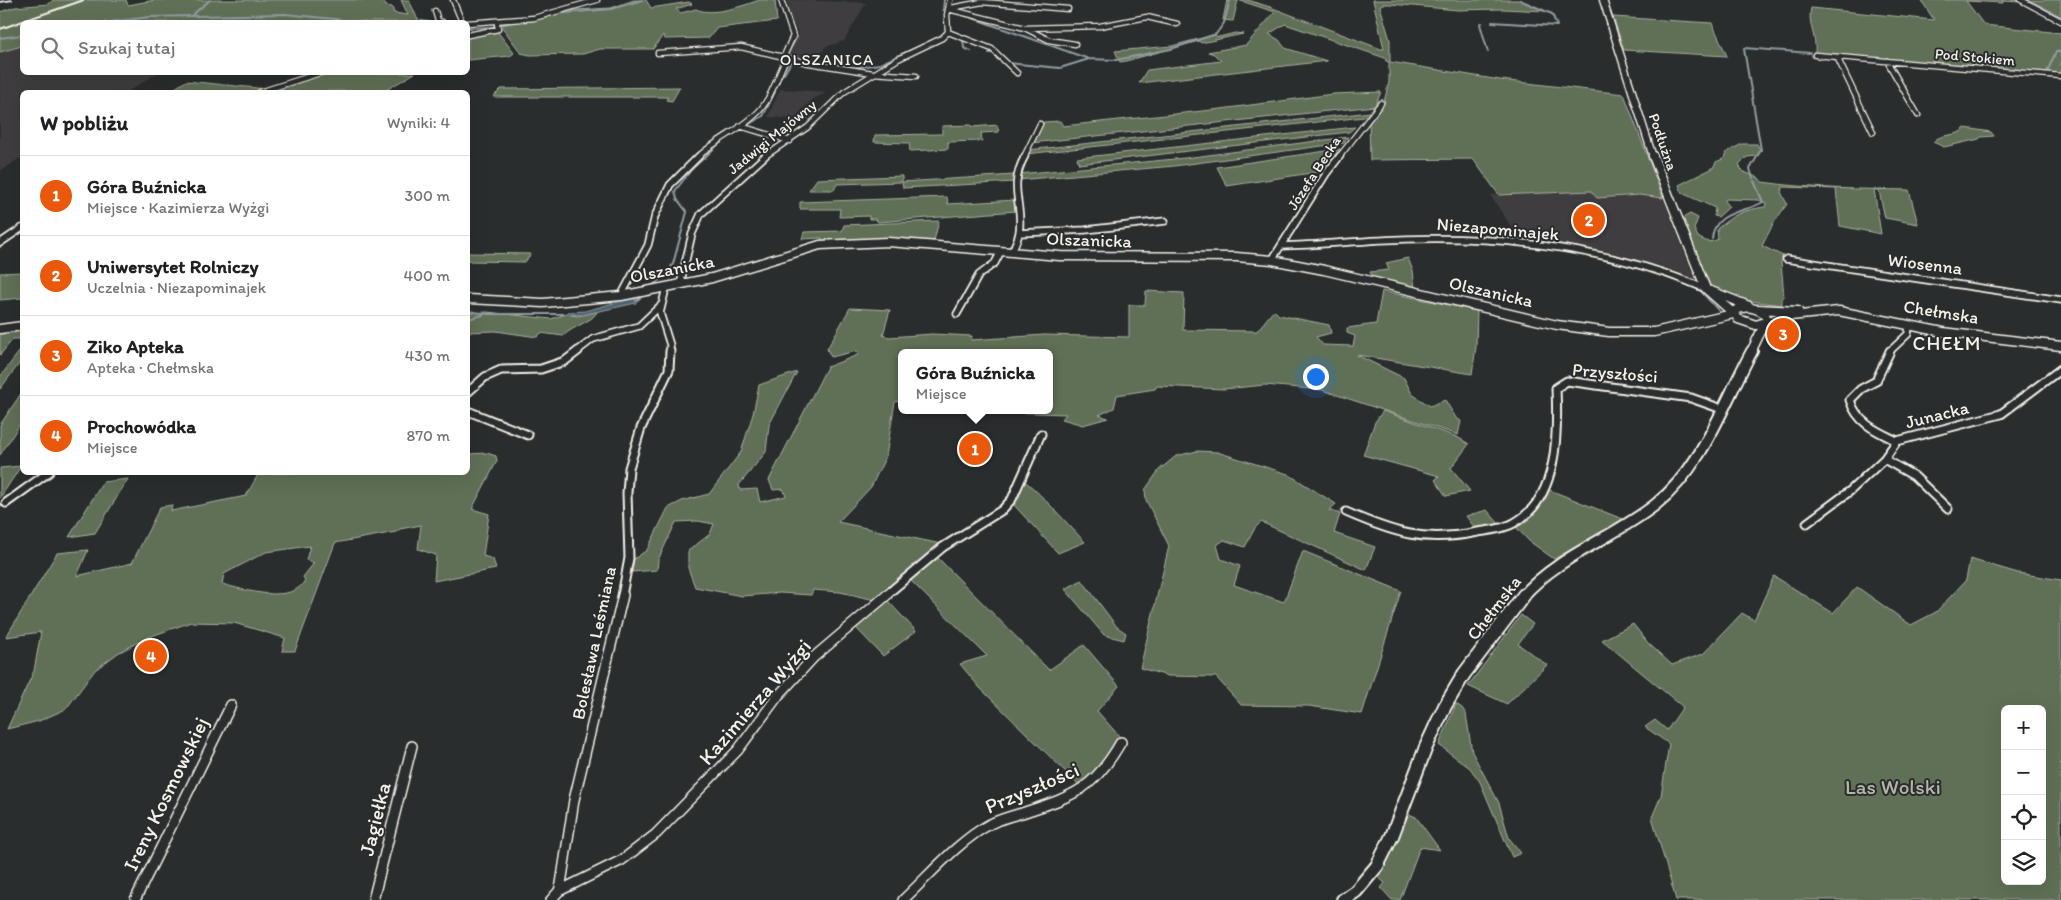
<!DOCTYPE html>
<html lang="pl">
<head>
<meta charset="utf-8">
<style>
	:root { --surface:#fff; --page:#f6f6f6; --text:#202124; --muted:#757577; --line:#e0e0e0; --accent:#ea580c }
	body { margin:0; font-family:Itim,sans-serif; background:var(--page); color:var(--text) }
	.controls { position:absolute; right:15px; bottom:15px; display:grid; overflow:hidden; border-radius:8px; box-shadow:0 5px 20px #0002 }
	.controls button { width:45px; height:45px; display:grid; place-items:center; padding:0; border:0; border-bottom:1px solid var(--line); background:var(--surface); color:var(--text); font:25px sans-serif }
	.you { position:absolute; left:1315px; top:376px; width:18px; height:18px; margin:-12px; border:4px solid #fff; border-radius:50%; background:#1a73e8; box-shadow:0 0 0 8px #1a73e833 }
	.badge { display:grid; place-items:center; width:32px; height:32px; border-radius:50%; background:var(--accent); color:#fff; font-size:16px; font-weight:700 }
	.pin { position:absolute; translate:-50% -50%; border:2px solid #fff; box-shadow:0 1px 5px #0006 }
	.popup { position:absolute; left:898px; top:349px; width:155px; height:65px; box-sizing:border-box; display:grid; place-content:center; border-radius:8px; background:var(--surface); filter:drop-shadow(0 1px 4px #0005); font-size:16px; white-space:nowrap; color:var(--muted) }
	.popup b { font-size:19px; color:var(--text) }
	.popup::after { content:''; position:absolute; left:50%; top:100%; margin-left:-10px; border:10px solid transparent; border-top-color:var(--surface) }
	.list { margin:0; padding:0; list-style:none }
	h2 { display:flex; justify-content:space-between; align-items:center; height:65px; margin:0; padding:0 20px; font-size:21px }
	h2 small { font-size:16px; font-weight:400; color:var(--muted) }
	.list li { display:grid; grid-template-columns:32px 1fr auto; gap:15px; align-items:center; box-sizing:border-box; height:80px; padding:0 20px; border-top:1px solid var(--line) }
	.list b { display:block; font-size:19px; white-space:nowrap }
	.list p { margin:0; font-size:16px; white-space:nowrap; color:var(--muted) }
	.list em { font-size:16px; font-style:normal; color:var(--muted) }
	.icon { flex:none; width:28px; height:28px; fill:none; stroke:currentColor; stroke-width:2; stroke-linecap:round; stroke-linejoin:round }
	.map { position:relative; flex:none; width:2061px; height:900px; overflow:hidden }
	.search { position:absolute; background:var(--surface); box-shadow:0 5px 20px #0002; left:20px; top:20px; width:450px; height:55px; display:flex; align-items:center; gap:12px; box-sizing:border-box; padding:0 18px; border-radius:8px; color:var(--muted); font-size:19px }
	.panel { position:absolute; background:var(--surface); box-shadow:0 5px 20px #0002; left:20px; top:90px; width:450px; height:385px; border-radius:8px }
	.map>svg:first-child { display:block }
	.built { fill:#3f3c3f }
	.green { fill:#616f57; stroke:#aab0a0; fill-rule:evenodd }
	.water { fill:#4e6371; stroke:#909ca1 }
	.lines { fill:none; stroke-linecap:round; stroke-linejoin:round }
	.stream { stroke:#909ca1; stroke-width:2 }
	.street-far3-casing { stroke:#f4f1e8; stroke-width:7 }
	.street-far2-casing { stroke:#f4f1e8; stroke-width:9 }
	.street-far1-casing { stroke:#f4f1e8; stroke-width:11 }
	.street-casing { stroke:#f4f1e8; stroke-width:12 }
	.secondary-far3-casing { stroke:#f4f1e8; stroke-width:9 }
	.secondary-far2-casing { stroke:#f4f1e8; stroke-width:11 }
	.secondary-far1-casing { stroke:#f4f1e8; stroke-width:14 }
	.secondary-casing { stroke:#f4f1e8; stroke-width:16 }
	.street-far3 { stroke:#2a2d2e; stroke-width:4.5 }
	.street-far2 { stroke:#2a2d2e; stroke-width:5.5 }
	.street-far1 { stroke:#2a2d2e; stroke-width:7 }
	.street { stroke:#2a2d2e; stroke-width:9 }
	.secondary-far3 { stroke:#2a2d2e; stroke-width:6 }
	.secondary-far2 { stroke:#2a2d2e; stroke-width:8 }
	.secondary-far1 { stroke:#2a2d2e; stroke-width:10 }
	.secondary { stroke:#2a2d2e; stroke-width:12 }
	.rail { stroke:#f4f1e8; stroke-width:2 }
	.labels { text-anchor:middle; stroke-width:4; stroke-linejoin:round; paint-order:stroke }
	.far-street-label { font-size:15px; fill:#f4f1e8; stroke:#2a2d2e }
	.far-quarter-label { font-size:16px; letter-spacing:1px; fill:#f4f1e8; stroke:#2a2d2e }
	.street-label { font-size:18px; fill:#f4f1e8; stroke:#2a2d2e }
	.quarter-label { font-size:20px; letter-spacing:1px; fill:#f4f1e8; stroke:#2a2d2e }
	.near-street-label { font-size:21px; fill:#f4f1e8; stroke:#2a2d2e }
	.near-park-label { font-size:21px; fill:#b2b6a7; stroke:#2a2d2e }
</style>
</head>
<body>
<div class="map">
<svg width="2061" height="900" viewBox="0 0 2061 900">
	<rect width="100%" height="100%" fill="#2a2d2e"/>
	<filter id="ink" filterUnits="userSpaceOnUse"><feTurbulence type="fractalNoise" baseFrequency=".02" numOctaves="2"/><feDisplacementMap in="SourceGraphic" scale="10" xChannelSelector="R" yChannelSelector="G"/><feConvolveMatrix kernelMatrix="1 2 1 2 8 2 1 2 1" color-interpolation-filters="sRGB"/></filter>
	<g filter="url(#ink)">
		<path class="built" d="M787,0H802L866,3L844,41L825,47L817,59L812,58L814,55L802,54L800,57L787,55L799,35L790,16Z
			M22,46V72L158,73L127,92H22V157L0,171V48Z
			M780,89L828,92L813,99L798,114L815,117L811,120L768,117Z
			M1591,191L1597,198L1639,195L1663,198L1695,279L1657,265L1519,238L1490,195Z"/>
		<path class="green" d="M53,0H126L128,5L155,0H383L386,6L392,7L394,13L408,15L401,0H409L418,20L431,22H22V46L0,52V12L15,7L49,4Z
			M634,0H646L651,8L689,2L692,4L676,9L681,13L696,9C712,17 746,5 759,0C764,0 771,0 775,0L777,21L717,28L709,38L665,39L663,35L653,49H600L583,54L530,55L521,53L502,27L503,23L575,10L611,8Z
			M1227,0H1248L1270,7L1381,49H1384L1373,0H1519L1545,11L1503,9L1458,10L1390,4H1382L1380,6L1390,40V62L1500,80L1624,94L1663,198L1639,195L1597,198L1591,191L1499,195L1473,159L1370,160L1369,120L1384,102L1389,82V62L1386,61L1385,58L1285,24L1269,34L1279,40L1285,48L1327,61L1139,83L1147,70L1221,61L1214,54L1208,52L1246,45L1275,12L1238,0L1233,21L1223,20Z
			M1921,0H2018L2023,2L2002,1L2003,3L1966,1L1984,25L2061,33V75L1815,53C1817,38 1807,22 1811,8L1934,20Z
			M2023,0H2061V19Z
			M1613,17L1712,23L1727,56L1624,50Z
			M497,31L514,53L510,56L468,60V37Z
			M1235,33L1243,34L1201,43L1199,41L1126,61L1120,62L1115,51L1172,46L1213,35L1219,37Z
			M327,73H415L386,90L265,92Z
			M186,81L267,89L256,92H169Z
			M680,87L672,101L666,100L668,97H493L501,89Z
			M1381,92L1375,106L1031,143L1044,122L1060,121L1063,126L1221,109L1333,94Z
			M1371,112L1364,117L1026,154L1028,150Z
			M971,125L972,127L997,125L999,132L981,133L982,141L948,142V149L910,151L909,143L874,142L875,135L942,134V126Z
			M1355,127L1349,132L1079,164L1077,158Z
			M1965,128L1991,132L1994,136L1981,137L1979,139L1944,147L1933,142C1942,132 1957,138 1965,128Z
			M1348,137L1344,143L1174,166L1018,180L1019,174L1185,158Z
			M1742,144H1757L1760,150L1757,156L1747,157L1739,164L1742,171L1759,178L1762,182C1811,189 1859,189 1909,190L1918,224L1885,218L1879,191L1874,189L1881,234L1840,226L1836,189L1783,187L1781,192L1787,204L1773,224L1762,246L1785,257L1781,262L1784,297H1782V305L1743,300L1712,290L1681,219L1690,214L1698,218L1694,229L1698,237C1705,241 1710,244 1718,239L1717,229C1734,214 1743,210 1765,207L1766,203L1759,200L1726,199L1725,202L1729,207L1718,217L1714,216L1715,208L1682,193L1679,185L1713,168L1716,162L1725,158L1727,152Z
			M1340,149L1324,171L1227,186L1217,167Z
			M1015,175V182L903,188L902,182L837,184L834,190H809L817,179L902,176V182Z
			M947,197L948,204L1015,200L1016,211L878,222L875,219H869V216L839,217L840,209H800V202Z
			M939,221L934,241L884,238L821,242L822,238L802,239L804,232L842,231L844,225Z
			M468,253L531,254L525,262L468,261Z
			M1408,258L1413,271L1415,289L1373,278L1370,272L1389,270L1386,263Z
			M22,272V298L0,300V273Z
			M1146,291L1184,293L1183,330L1257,331L1274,310L1279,315L1329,325L1331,333L1316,337L1323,345L1353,346L1355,336L1347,333V328L1376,324L1382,291L1477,311L1476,347L1472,374L1357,355L1404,378L1412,394L1430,406L1445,400L1456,418L1461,421L1458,435L1322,390L1265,385L1224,389L1157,386L1155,389L1117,395L1114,408L1099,415L1108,418L1083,425L1062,419L1066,414L972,411L1049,410V353H901V401L895,402L886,456L871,487L838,522L941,544L875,600L840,592L813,590L811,595L780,593L742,596L695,587L688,568V551L710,534L714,524L698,521L676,522L658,560L657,570L632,572L634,559L647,550L668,508L682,501L709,494L741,452L753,414L759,385L797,372L769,425L766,452L739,485L740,490L757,489L760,502L786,496L783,489L773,490L769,480L827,367L858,355L857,351L831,357L827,349L850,308L890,310L883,335L889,337L932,334L972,336L971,340L1044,335L1129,337V305H1145Z
			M487,312L551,319L566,314L577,316L597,312C592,322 573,326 563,336L541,333L537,337L496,331L468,332V313Z
			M22,328V339H13L0,355V331Z
			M22,348V360L0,389V377Z
			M22,392V421L0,455V425Z
			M1383,411L1457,437L1469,444L1451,468L1470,491L1446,496L1435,480L1439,476L1363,455L1375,422Z
			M1197,451L1217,452L1288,474L1336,504L1329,510L1340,514L1334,533L1375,547L1366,570L1261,522L1255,528L1245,547L1224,540L1217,545L1221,559L1240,566L1234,585L1284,602L1303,551L1401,591L1362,714L1309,706L1241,705L1216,677L1168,676L1140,668L1169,546L1146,500L1145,490L1159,470L1176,456Z
			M487,453L496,456L497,461L472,509L489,514L483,556L493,559L496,569L434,581L436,555L418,549L421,525L400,529L396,532L335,543L295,651H282L285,638L234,623L191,622L146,638L118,653L95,670L66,709L39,721L7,729L34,671L41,632L6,637L57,553L88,550L77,576L132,563L160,507L172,505L171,511L246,496L259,473L468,472V454ZM310,546L306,560L314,563L303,577L305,580C293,605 244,590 222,584L224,574L266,552Z
			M21,466L0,498V468Z
			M128,479L95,533L69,537L103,482Z
			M1025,482C1031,483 1076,533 1085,542L1058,553L1013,504C1021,499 1020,492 1022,484Z
			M1547,489L1625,520L1554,559L1529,541L1515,526L1542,502Z
			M1487,510L1500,525L1477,531L1466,516Z
			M936,556L1049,670L1084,645L1119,686L1097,711L1120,737L1101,769L1079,785L980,688L960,664L987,656L911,581Z
			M1970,559L2018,573L2061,580V900H1676L1652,817L1661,796L1669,744L1645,727L1655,720L1667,730L1683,707L1602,640L1633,624L1648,643L1672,665L1703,654L1742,613L1754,620L1774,576L1833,613L1857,587L1911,625L1936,612L1966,580ZM2005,709H2042V881H2005Z
			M1082,580L1117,627L1126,633L1124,640L1104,635L1065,589Z
			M887,600L916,631L883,656L856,628Z
			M1521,615L1533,624L1518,644L1547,665L1507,704L1468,686Z
			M1456,704L1462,708L1466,714L1472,752L1499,803L1509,838L1521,853L1512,857L1480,782L1470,768L1439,745Z
			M1409,814L1416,817L1440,850L1420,847L1400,900H1392L1381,888L1385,883L1378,877L1406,816Z"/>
		<path class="water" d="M632,298L636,300V303L582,315L566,314L568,312L585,311Z"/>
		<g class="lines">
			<path class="stream" d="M784,0L791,24
				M2028,0L2061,17
				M943,10L944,0
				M554,14L611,9L642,0
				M192,15L210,0
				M964,15L1089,59L1116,60L1171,49L1216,34L1224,23L1230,0
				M110,22L150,17L285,14L364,22
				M1492,22L1557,26L1552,14L1520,0
				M1482,23L1480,24L1488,52
				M501,25L516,21
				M468,28L495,27
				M0,38L22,35
				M963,40L964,48L971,51
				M1744,48L1810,53
				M1744,49L1761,150L1750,169L1753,178
				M989,53H991
				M787,54L797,37L792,27
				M996,58L1000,61
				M1008,63L1060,68L1089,59
				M852,68L880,64L924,44
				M784,74L791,62
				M2046,74L2056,52H2061
				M746,126L763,116L775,92
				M1712,239C1714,210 1745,213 1763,202L1754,181
				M1696,277L1698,282
				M649,288L667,274L673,264L687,212L677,199L675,191L691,170L722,141
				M1699,289L1719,311
				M636,301L645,294
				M468,311L488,314H566
				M468,319L483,315"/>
			<g class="street-far3-casing">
				<path id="street-far3" d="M453,0L462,22
					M2021,0L2061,21
					M951,8L982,2L1068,9
					M948,9L1025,28L1100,26L1147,17L1177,24
					M435,11L438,21L442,22
					M468,23L534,18L597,0
					M1025,28L1049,40L1075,44
					M948,32L992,49L1017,73
					M468,35L498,29L497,23
					M658,53L741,47L809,63L873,73L916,76
					M1815,55L2061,76
					M1837,57L1873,132
					M1887,61L1918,115
					M260,92L323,72
					M740,126L790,141
					M698,157C715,140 737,132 754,116C770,103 777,77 786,59L784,56L793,36L781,0
					M764,157L808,127L844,92L898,59L942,38L948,32L947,15L950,0
					M1024,157L1040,124
					M1339,157L1381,103"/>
			</g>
			<g class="street-far2-casing">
				<path id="street-far2" d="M1019,233L1085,230L1165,221
					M0,243L22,228
					M1281,246C1323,245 1364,240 1406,239C1509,236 1611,248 1706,289
					M1012,252C1014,246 1018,239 1019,233C1024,204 1007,188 1025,156
					M1786,259L2061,300
					M1272,260L1326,174L1340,156
					M680,285L692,234L701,214L765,156
					M666,288L660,313L670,345V352
					M621,296L648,245L655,216L670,185L699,156
					M957,314L979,275L995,263L1001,251
					M576,352L593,339L639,326L660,306
					M1889,352L1908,334L1909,326"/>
			</g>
			<g class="street-far1-casing">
				<path id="street-far1" d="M1890,351L1876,381L1861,389L1850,400C1857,423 1876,431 1897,441
					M468,392L485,377L501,370L541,369L565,361L578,351
					M468,411L528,435
					M1884,459L1914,476L1948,509
					M6,503L49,472
					M1346,512C1394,533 1424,543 1478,532C1490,530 1504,529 1514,523C1559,499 1558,431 1556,388L1567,381L1691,398L1722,409
					M1807,523L1850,491L1884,459L1897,441L2001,414L2061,369
					M622,596L629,558L627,493L629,468L641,428L669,370L670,351
					M885,596L943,547L1002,510L1012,499L1041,434"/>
			</g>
			<g class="street-casing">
				<path id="street" d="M559,891L622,860L656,834L738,750L778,696L814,657L887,595
					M135,900L231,705
					M373,900L412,746
					M551,900L559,891L561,884L574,800L623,595
					M903,900C930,875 957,842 990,824C1000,819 1011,816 1022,813C1073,796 1093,791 1121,742"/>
			</g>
			<g class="secondary-far3-casing">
				<path id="secondary-far3" d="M1603,0L1653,157"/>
			</g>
			<g class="secondary-far2-casing">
				<path id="secondary-far2" d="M1653,156L1706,289L1733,313
					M1711,291L1749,306
					M468,299L543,303L621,296L712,278L820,245L888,242L1060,256L1236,257L1272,260L1324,270L1557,325L1609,332H1654L1733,314
					M1757,309L1798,311
					M1767,321L1765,314C1755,307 1745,305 1734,311L1738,319L1756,325L1781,317L1839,311L1943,332L2061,346
					M0,329L22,326
					M1751,352L1765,323"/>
			</g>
			<g class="secondary-far1-casing">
				<path id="secondary-far1" d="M1523,596C1558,556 1613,538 1655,505C1704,466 1723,404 1752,351"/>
			</g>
			<g class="secondary-casing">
				<path id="secondary" d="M1343,900L1356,891L1377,866L1392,836L1426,747L1445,706L1464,674L1524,595"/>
			</g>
			<use href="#street-far3" class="street-far3"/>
			<use href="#street-far2" class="street-far2"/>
			<use href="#street-far1" class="street-far1"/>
			<use href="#street" class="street"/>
			<use href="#secondary-far3" class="secondary-far3"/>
			<use href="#secondary-far2" class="secondary-far2"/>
			<use href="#secondary-far1" class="secondary-far1"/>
			<use href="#secondary" class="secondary"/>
			<path class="rail" d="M0,2L12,0
				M0,29L84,0"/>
		</g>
	</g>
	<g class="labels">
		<g class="far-street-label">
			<text transform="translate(1975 57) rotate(5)" y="5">Pod Stokiem</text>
			<text transform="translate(772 137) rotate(-39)" y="5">Jadwigi Majówny</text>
			<text transform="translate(1663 142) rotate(71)" y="5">Podłużna</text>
			<text transform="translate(1314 173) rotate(-57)" y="5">Józefa Becka</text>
		</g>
		<g class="far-quarter-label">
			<text x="827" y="65">OLSZANICA</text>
		</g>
		<g class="street-label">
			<text transform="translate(1498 229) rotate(5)" y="6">Niezapominajek</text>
			<text transform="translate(1089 240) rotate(2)" y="6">Olszanicka</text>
			<text transform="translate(1925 264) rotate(7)" y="6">Wiosenna</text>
			<text transform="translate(672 269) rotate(-11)" y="6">Olszanicka</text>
			<text transform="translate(1491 292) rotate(13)" y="6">Olszanicka</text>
			<text transform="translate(1941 312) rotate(9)" y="6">Chełmska</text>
			<text transform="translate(1615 373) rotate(5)" y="6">Przyszłości</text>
			<text transform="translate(1937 415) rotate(-14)" y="6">Junacka</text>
			<text transform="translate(1494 608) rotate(-52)" y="6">Chełmska</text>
			<text transform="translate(594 643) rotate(-78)" y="6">Bolesława Leśmiana</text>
		</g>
		<g class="quarter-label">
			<text x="1947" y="350">CHEŁM</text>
		</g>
		<g class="near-street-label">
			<text transform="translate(755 702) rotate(-49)" y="7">Kazimierza Wyżgi</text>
			<text transform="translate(1032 788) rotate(-23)" y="7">Przyszłości</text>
			<text transform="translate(166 794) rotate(-64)" y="7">Ireny Kosmowskiej</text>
			<text transform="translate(375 819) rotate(-76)" y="7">Jagiełka</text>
		</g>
		<g class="near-park-label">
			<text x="1893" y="794">Las Wolski</text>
		</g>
	</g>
</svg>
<div class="controls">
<button>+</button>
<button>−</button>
<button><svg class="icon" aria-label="locate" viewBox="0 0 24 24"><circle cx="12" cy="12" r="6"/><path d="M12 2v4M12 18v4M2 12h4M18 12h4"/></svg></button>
<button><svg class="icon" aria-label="layers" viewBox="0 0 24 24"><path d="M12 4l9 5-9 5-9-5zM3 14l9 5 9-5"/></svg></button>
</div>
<div class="you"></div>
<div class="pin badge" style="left:975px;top:449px">1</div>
<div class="popup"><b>Góra Buźnicka</b>Miejsce</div>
<div class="pin badge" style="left:1589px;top:220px">2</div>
<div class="pin badge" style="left:1783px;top:334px">3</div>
<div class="pin badge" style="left:151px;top:656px">4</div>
<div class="search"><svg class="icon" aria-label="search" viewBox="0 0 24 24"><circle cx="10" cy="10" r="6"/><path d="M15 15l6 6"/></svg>Szukaj tutaj</div>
<section class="panel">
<h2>W pobliżu<small>Wyniki: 4</small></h2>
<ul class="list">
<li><span class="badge">1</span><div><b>Góra Buźnicka</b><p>Miejsce · Kazimierza Wyżgi</p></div><em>300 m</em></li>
<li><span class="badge">2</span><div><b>Uniwersytet Rolniczy</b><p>Uczelnia · Niezapominajek</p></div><em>400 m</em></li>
<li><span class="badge">3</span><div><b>Ziko Apteka</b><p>Apteka · Chełmska</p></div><em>430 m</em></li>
<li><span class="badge">4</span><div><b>Prochowódka</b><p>Miejsce</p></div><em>870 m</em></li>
</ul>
</section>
</div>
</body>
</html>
